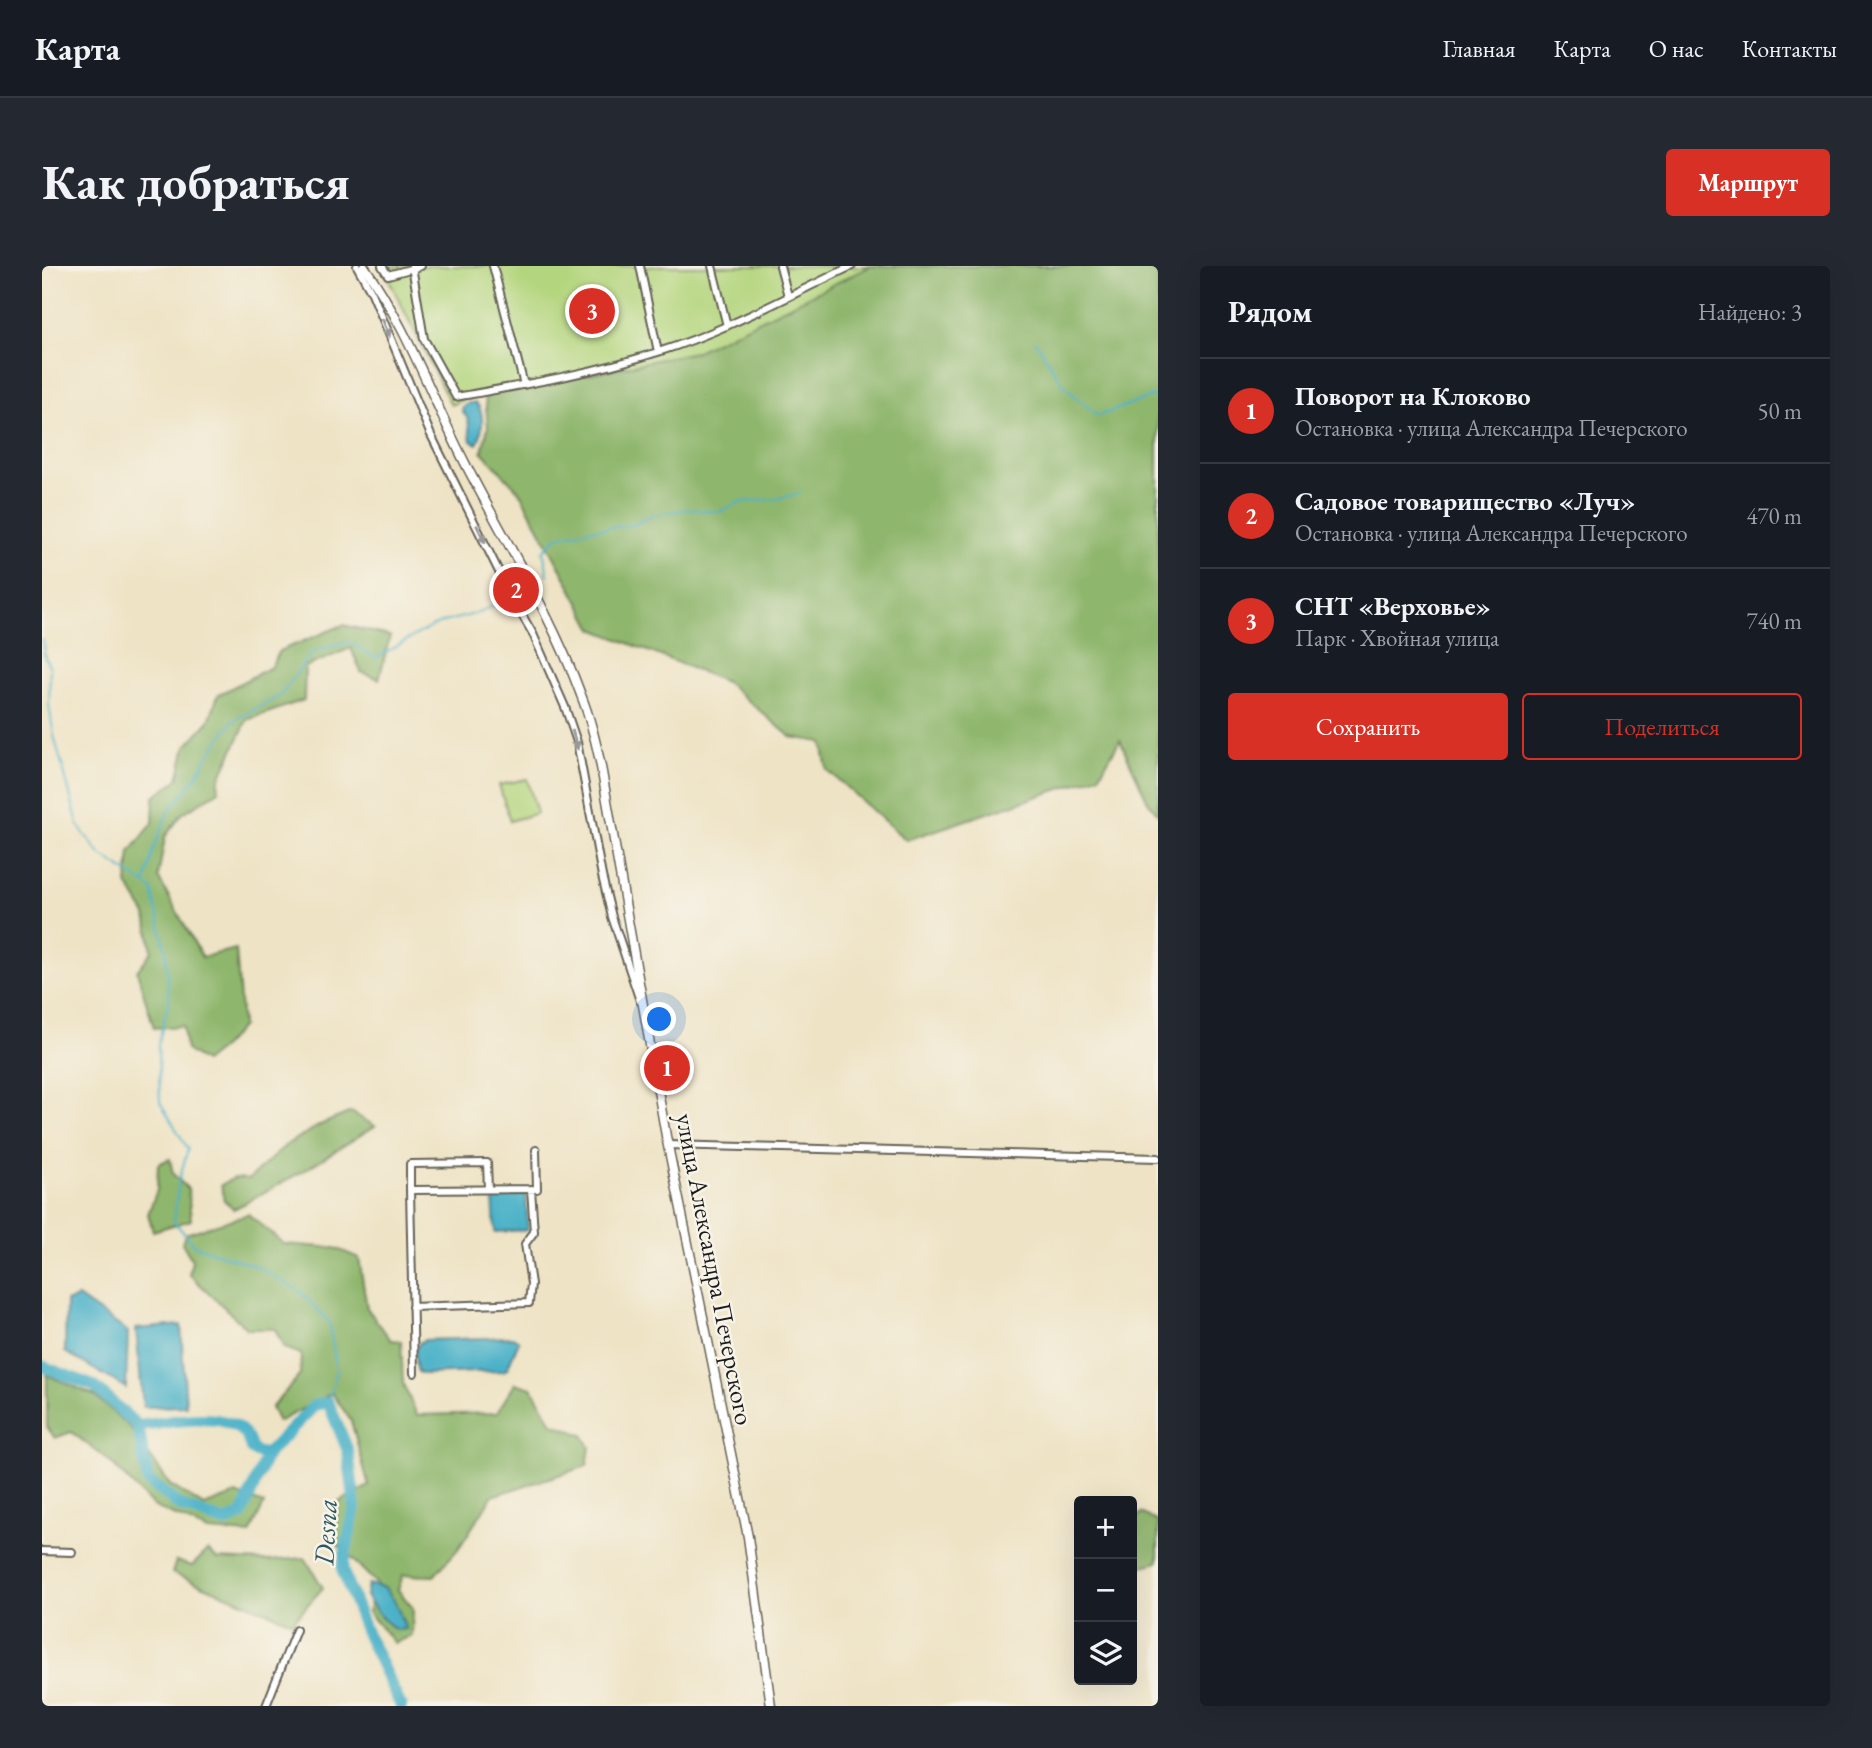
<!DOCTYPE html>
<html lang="ru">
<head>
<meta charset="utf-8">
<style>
	:root { --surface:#171b24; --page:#242831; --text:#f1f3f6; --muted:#9ea1a6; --line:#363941; --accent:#d93025 }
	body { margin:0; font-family:"EB Garamond",serif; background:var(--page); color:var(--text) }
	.controls { position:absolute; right:21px; bottom:21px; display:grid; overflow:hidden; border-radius:7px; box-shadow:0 7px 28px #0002 }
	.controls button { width:63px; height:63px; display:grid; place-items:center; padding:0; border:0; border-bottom:2px solid var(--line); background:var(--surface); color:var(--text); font:35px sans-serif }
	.you { position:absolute; left:618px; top:754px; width:24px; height:24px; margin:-18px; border:5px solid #fff; border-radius:50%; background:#1a73e8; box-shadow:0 0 0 10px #1a73e833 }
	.badge { display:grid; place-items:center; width:46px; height:46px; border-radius:50%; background:var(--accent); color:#fff; font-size:23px; font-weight:700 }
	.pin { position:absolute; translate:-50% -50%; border:4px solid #fff; box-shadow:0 2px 7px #0006 }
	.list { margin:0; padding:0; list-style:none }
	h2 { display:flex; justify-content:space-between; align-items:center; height:91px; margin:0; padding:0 28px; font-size:30px }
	h2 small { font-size:23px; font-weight:400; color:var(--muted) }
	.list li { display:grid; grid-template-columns:46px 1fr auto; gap:21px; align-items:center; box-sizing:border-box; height:105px; padding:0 28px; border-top:2px solid var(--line) }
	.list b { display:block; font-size:26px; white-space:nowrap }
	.list p { margin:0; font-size:23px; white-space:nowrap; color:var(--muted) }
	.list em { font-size:23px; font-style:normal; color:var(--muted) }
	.actions { display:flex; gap:14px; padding:21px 28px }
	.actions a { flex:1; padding:16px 0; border:2px solid var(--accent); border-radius:7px; text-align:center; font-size:24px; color:var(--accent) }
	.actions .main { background:var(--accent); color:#fff }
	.icon { flex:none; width:38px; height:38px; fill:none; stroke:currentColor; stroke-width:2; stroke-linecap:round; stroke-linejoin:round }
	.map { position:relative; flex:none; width:1116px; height:1440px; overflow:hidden; border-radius:7px }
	header { display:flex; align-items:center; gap:42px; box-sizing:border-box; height:98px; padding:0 35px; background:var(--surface); border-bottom:2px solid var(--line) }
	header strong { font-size:33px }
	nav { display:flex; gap:38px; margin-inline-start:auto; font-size:24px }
	.intro { display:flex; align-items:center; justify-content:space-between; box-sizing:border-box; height:168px; padding:0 42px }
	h1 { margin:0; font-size:49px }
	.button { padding:18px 32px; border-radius:7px; background:var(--accent); color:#fff; font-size:24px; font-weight:700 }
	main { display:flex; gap:42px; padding:0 42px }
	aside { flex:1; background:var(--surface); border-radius:7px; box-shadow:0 7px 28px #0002 }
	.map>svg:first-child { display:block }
	.green { fill:#b3d57d; stroke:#68784c; stroke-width:2 }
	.forest { fill:#8eb66c; stroke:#556944; stroke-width:2 }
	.water { fill:#49b1c8; stroke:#326672; stroke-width:2 }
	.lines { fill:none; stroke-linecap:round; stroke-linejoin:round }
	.stream { stroke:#49b1c8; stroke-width:2 }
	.river { stroke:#49b1c8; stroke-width:12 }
	.minor-casing { stroke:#666257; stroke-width:10 }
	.major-casing { stroke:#666257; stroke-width:11 }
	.minor { stroke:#fff; stroke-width:6 }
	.major { stroke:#fff; stroke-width:8 }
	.oneway { fill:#999 }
	.labels { text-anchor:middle; stroke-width:5; stroke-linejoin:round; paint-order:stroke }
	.street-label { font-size:26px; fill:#1c1c1c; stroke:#f7f3e8 }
	.water-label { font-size:28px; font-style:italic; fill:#2e5861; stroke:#f7f3e8 }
</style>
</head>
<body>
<header>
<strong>Карта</strong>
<nav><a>Главная</a><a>Карта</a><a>О нас</a><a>Контакты</a></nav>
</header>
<div class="intro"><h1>Как добраться</h1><a class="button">Маршрут</a></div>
<main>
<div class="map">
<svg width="1116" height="1440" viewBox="0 0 1116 1440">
	<rect width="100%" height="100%" fill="#f7f3e8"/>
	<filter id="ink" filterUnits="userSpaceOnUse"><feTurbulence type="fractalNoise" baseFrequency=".0143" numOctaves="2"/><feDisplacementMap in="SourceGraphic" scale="14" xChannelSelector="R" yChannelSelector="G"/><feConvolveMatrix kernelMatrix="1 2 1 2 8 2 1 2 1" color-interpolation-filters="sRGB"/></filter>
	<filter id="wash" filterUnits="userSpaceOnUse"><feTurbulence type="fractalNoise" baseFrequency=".00686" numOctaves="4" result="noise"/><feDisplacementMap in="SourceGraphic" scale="28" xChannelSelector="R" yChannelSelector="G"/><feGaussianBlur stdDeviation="1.57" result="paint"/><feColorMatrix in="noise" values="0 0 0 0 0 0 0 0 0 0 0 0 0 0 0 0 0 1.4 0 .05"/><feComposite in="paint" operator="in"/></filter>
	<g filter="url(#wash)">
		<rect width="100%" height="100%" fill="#eee3c5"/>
		<path class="green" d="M338,0H829L653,86L420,134L409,139L348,16Z
			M485,513L495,547L468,555L457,519Z"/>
		<path class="forest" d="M829,0H1116V548L1106,536L1078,474L1057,510L864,574L785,504L780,476L749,471L684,416L551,363L477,225L440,186L446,161L443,130L653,86Z
			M301,359L348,370L337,413L319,406L309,382L263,401L262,434L205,454L176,516L177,525L141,547L123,571L116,611L160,691L194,683L200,760L182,780L162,796L144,784L141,760L112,762L95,705L110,685L104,649L85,618L88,586L111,557L112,531L136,513L144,480L167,455L176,429L229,401L237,385Z
			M309,846L333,860L258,907L192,943L182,934L179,919L192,912L207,913L244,879L280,858Z
			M128,893L131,908L146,923L149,954L111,965L106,948L115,924L116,898Z
			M206,948L242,978L293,982L317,992L325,1042L349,1074L359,1075L361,1118L375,1149L455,1147L473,1117L490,1122L510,1157L541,1169L548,1181L545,1200L450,1230L417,1282L392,1310L361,1309L356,1324L371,1342L370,1370L352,1377L326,1346L335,1318L293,1276L295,1237L327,1220L309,1155L290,1127L236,1156L229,1142L258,1109L259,1088L242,1082L233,1063H205L147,1008L150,994L140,977L143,968Z
			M5,1109L52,1129L88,1161L128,1219L162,1240L194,1228L222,1238L208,1268L166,1265L111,1240L65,1193L29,1166L13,1172L5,1161Z
			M1099,1247L1116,1256V1296L1090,1303V1259Z
			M166,1284L175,1293L224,1295L263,1292L281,1322L250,1356L130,1307L134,1295L150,1300Z"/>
		<path class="water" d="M427,137H434C443,146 441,167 435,178L429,175L426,153L420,144L421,141Z
			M484,928L486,964L453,966L451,930Z
			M36,1031L86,1066L84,1122L23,1086L24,1036Z
			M139,1059L144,1140L101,1141L94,1063Z
			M471,1071L477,1075L465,1103L461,1105L381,1108L376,1106C372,1095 370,1079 382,1074Z
			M326,1318L343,1322L353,1336L364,1363L354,1364L340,1352L324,1330Z"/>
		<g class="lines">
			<path class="stream" d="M993,75L1024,122L1056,150L1116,128
				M506,309L501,285L515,271L546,264L590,259L612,249L646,243L677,246L698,236L735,233L759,227
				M0,373L3,391L8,402L7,439L12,470L37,561L58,588L110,623L124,686L127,734L116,779L118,836L146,883L137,914L132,956L154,980L214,1000L259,1026L287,1056L295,1106L286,1136
				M103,618L112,582L126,546L153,513L167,488L190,456L239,429L270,386L307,376L334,392C355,381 377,365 399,357C422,349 443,350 460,332"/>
			<path class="river" d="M0,1100L52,1120L96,1160L106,1215L138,1240L183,1256L200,1249L225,1188L273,1139L286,1136L306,1185L313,1241L300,1303L323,1364L359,1440
				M96,1160C129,1157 201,1137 209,1183L216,1187L225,1188"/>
		</g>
	</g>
	<g filter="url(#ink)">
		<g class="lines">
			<g class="minor-casing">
				<path id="minor" d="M315,0L330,27L388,167L469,330L491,368L523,441L535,476L560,610L570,651L598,735
					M340,0L346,9L379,0
					M370,0L382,73L414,131C481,119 551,107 616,86C683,65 746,30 810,0
					M451,0L482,119
					M598,0L616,86
					M670,0L685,60
					M738,0L746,30
					M626,879L1116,892
					M368,924V898L445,897L446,923
					M370,1041L487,1037L489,1018L483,978L492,966L489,923
					M372,1107L368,924L495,923L494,884
					M0,1285L30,1286
					M224,1440L254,1364"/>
			</g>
			<g class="major-casing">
				<path id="major" d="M322,0C364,59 389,130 422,195C461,272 509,347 539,429C549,454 555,480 560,506L624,870L706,1271L729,1440"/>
			</g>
			<use href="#minor" class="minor"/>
			<use href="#major" class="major"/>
		</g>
		<defs><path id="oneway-solid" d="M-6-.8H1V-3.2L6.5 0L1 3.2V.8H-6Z" transform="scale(1.75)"/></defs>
		<g class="oneway">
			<use href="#oneway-solid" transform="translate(344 62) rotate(68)"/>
			<use href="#oneway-solid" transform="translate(439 268) rotate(64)"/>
			<use href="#oneway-solid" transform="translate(533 474) rotate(74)"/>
		</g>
	</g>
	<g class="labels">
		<g class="street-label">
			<text transform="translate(673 1003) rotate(79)" y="9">улица Александра Печерского</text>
		</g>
		<g class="water-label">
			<text transform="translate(283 1266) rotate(-87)" y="10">Desna</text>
		</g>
	</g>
</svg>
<div class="controls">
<button>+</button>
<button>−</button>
<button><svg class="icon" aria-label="layers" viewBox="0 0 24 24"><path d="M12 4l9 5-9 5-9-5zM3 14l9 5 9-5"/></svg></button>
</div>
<div class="you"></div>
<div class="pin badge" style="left:625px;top:802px">1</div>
<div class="pin badge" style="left:474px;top:324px">2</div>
<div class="pin badge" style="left:550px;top:45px">3</div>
</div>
<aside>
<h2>Рядом<small>Найдено: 3</small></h2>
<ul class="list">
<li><span class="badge">1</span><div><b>Поворот на Клоково</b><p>Остановка · улица Александра Печерского</p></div><em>50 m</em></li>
<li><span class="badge">2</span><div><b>Садовое товарищество «Луч»</b><p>Остановка · улица Александра Печерского</p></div><em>470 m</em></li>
<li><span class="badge">3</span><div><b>СНТ «Верховье»</b><p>Парк · Хвойная улица</p></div><em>740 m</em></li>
</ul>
<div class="actions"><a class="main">Сохранить</a><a>Поделиться</a></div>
</aside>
</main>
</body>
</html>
